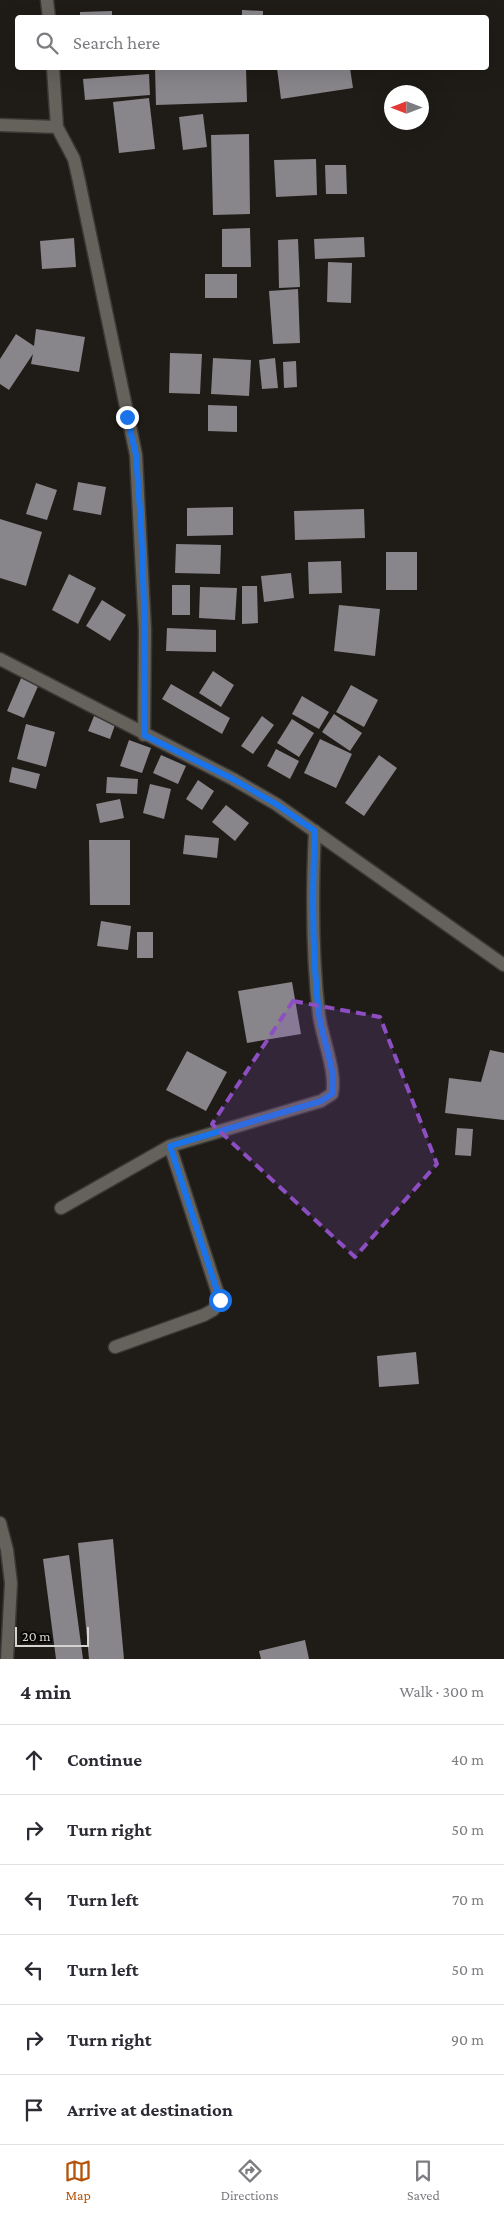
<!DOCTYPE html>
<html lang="en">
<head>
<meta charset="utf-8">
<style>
	:root { --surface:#fff; --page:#f7f7f7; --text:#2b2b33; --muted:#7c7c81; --line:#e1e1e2; --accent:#b45309 }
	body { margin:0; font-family:"Crimson Pro",serif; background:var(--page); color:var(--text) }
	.compass { position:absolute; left:384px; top:85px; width:45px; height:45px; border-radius:50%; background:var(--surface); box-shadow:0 5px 20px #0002; rotate:270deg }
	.scale { position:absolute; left:15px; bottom:12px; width:74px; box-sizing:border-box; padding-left:5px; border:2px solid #d6d4d0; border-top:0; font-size:14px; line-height:18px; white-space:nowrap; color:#d6d4d0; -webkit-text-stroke:4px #080705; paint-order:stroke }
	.stop { position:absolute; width:15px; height:15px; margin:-11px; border:4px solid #1a73e8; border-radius:50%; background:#fff }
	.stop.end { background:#1a73e8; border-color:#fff; box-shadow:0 1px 5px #0008 }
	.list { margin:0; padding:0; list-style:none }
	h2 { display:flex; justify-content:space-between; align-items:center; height:65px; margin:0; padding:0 20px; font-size:21px }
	h2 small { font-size:16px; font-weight:400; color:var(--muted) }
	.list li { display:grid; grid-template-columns:32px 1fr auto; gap:15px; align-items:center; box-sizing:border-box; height:70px; padding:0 20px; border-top:1px solid var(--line) }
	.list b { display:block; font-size:19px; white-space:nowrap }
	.list em { font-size:16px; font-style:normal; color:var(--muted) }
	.icon { flex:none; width:28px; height:28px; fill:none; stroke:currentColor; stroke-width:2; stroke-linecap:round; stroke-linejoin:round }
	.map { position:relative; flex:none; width:504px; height:1659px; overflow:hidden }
	.search { position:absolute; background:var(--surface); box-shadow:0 5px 20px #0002; left:15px; right:15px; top:15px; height:55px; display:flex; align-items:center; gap:12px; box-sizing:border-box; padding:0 18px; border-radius:5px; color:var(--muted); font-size:19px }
	.sheet { height:485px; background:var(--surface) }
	nav { display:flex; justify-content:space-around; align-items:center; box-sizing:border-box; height:70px; border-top:1px solid var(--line); background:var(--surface); font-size:14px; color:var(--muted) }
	nav a { display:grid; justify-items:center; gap:2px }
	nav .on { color:var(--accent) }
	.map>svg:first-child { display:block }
	.building { fill:#88858b }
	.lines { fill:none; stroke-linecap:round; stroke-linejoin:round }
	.service-casing { stroke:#3a3735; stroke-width:15 }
	.minor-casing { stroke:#3a3735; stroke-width:15 }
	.tertiary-casing { stroke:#3a3735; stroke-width:15 }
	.service { stroke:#65615b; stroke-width:12 }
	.minor { stroke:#65615b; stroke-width:12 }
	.tertiary { stroke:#65615b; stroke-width:12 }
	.route { stroke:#1a73e8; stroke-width:6 }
	.marked { fill:#8d4ec2; fill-opacity:0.2; stroke:#8d4ec2; stroke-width:4; stroke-dasharray:10 6; stroke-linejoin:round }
</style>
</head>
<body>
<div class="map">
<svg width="504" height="1659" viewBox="0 0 504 1659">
	<rect width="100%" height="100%" fill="#1f1c17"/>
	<path class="building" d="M242,10L263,11V18H242Z
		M112,11V18H80V12Z
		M155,68H246L247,102L156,105Z
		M277,68H350L353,88L281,99Z
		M149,74L150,95L85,100L83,79Z
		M149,98L155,149L119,153L113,102Z
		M203,114L207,147L183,150L179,117Z
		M249,134L250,214L213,215L211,135Z
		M316,159L317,195L276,197L274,160Z
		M325,165H346L347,194H326Z
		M250,228L251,267H222V229Z
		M364,237L365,257L315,259L314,239Z
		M74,238L76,267L42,269L40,241Z
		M298,239L300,287L279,288L278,240Z
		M328,262L352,263L351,303L327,302Z
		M205,274H237V298H205Z
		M298,289L300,343L273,344L269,291Z
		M36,329L85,337L79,372L31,364L33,354L9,390L0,384V359L16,334L34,346Z
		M170,353L202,354L200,394L169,393Z
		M213,358L251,360L249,396L211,394Z
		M275,358L278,388L262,389L259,360Z
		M296,361L297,387L284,388L283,362Z
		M208,405L237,406V432L208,431Z
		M78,482L106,487L101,515L73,510Z
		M36,483L57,490L47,520L26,514Z
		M233,507V535L187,536V508Z
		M364,509L365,538L295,540L294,511Z
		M0,519L42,532L26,586L0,578Z
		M176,544L221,545L220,574L175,573Z
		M386,552H417V590H386Z
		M341,561L342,593L309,594L308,562Z
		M291,573L294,598L264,602L261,576Z
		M69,574L96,588L78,624L52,610Z
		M172,585H190V615H172Z
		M242,586H257L258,623L242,624Z
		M200,587L237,588L235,620L199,618Z
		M102,600L126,615L110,641L86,626Z
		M339,605L380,609L375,656L334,651Z
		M167,628L216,630V652L166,651Z
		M213,671L234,685L221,707L199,693Z
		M22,676L39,684L24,718L7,711Z
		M171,684L230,718L222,734L162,699Z
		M351,685L378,700L364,727L336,712Z
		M302,696L329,712L319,729L292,714Z
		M334,714L362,733L350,751L322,732Z
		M94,716L115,725L110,739L88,731Z
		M262,716L274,725L253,754L241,746Z
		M292,719L314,733L299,757L277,743Z
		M26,724L55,732L46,767L17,759Z
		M320,739L352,754L336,788L304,773Z
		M129,740L151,748L142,773L120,766Z
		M276,749L299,761L290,779L267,766Z
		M161,755L186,766L178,784L153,773Z
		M379,755L397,768L364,816L345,803Z
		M12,767L40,774L36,789L9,782Z
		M107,777L138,779L137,794L106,793Z
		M198,780L214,791L202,810L186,799Z
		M150,784L171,789L164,819L143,813Z
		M120,799L124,818L100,823L96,804Z
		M226,805L249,823L235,841L212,822Z
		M185,835L219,838L217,858L183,854Z
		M89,840H130V905H90Z
		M101,921L131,926L128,950L97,946Z
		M137,932H153V958H137Z
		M292,982L301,1034L247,1043L238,991Z
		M490,1050L504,1053V1120L445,1113L449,1078L481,1082Z
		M187,1051L227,1072L206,1111L166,1090Z
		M457,1128L473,1129L471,1156L455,1155Z
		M416,1352L419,1384L379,1387L377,1356Z
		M113,1539L124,1659H89L78,1543Z
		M69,1555L83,1659H56L43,1559Z
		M305,1640L309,1659H261L259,1651Z"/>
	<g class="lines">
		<g class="service-casing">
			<path id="service" d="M61,1208L170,1146L321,1101L332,1094C337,1072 322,1038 319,1015C312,955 312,892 315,831
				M115,1347L204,1315L213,1310L220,1300L170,1146"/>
		</g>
		<g class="minor-casing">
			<path id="minor" d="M47,0L49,18
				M53,68L57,127L74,159L79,181L136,455L145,630L144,735
				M0,125L57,127
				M0,1523L7,1550L11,1583L7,1659"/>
		</g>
		<g class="tertiary-casing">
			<path id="tertiary" d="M0,659L233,779L276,804L504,965"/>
		</g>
		<use href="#service" class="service"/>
		<use href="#minor" class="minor"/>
		<use href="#tertiary" class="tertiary"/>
	</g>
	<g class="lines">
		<path class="route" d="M127,417L136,455L141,524L145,630L144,735L233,779L276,804L315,831C312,892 312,955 319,1015C322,1038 337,1072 332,1094L321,1101L170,1146L220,1300"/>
	</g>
	<path class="marked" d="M293,1001L380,1017L437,1164L355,1257L212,1124Z"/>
</svg>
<svg class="compass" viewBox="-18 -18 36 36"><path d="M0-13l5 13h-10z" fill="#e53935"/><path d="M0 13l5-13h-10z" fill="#7c7c81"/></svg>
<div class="scale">20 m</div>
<div class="stop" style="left:220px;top:1300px"></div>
<div class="stop end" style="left:127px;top:417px"></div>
<div class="search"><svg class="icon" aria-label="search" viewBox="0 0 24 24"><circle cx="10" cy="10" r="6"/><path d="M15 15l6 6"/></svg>Search here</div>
</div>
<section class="sheet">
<h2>4 min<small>Walk · 300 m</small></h2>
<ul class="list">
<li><svg class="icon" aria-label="ahead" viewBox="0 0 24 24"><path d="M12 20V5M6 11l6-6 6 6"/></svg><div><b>Continue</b></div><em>40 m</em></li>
<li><svg class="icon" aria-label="right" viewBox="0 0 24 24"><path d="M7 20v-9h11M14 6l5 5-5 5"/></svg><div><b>Turn right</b></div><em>50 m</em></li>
<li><svg class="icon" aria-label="left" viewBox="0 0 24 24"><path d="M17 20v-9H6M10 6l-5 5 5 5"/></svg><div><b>Turn left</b></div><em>70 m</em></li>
<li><svg class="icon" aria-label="left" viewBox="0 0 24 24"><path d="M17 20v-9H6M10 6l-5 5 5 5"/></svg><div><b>Turn left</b></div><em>50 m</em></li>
<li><svg class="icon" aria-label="right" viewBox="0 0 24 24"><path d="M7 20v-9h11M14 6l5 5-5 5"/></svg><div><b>Turn right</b></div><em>90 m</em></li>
<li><svg class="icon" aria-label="arrive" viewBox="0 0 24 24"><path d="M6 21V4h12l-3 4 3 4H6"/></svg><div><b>Arrive at destination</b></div></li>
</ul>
</section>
<nav>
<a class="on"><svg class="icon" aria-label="map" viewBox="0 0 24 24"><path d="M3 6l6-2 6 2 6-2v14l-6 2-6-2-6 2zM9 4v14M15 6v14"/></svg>Map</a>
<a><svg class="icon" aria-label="directions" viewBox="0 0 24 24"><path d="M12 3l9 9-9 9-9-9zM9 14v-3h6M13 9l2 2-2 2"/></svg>Directions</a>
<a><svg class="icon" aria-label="saved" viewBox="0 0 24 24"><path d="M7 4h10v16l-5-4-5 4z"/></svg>Saved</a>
</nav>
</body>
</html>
